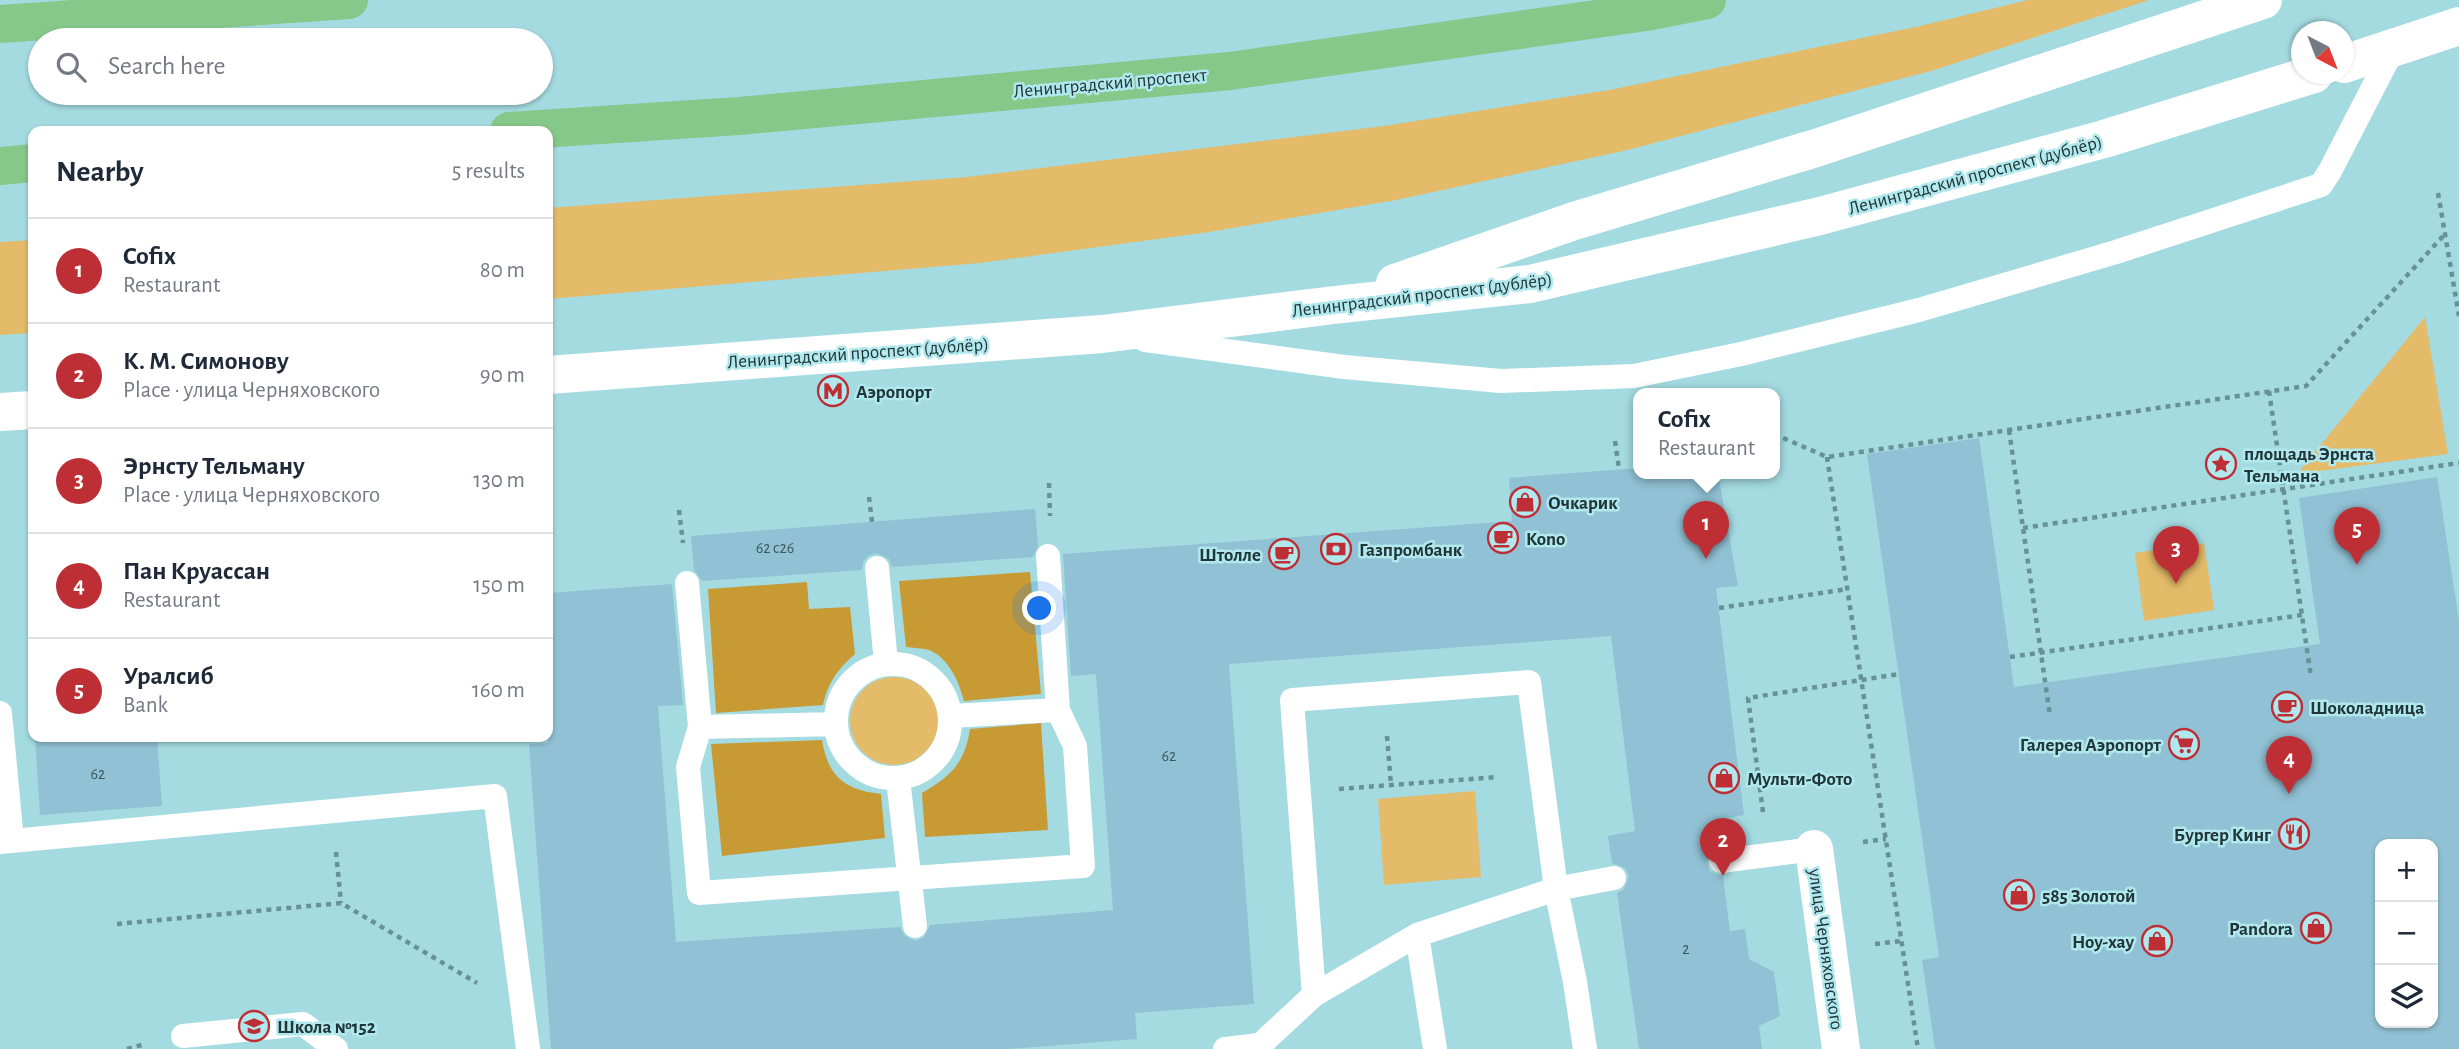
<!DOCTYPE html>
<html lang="en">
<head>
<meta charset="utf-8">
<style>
	:root { --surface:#fff; --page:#f2f2f3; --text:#1f2937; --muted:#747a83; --line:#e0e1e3; --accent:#be2e35 }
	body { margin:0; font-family:"Alegreya Sans",sans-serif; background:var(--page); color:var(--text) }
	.controls { position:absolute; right:21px; bottom:21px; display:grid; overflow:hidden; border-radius:14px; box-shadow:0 2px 5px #0004 }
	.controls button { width:63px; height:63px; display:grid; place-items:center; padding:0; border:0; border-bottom:2px solid var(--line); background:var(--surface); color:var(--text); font:35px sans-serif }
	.compass { position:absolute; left:2291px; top:21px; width:63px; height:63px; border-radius:50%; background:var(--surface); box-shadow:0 2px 5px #0004; rotate:138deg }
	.you { position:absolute; left:1040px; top:609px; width:24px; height:24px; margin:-18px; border:5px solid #fff; border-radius:50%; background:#1a73e8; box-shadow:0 0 0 10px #1a73e833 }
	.badge { display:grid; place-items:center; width:46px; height:46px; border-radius:50%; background:var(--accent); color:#fff; font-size:23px; font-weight:700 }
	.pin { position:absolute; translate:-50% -58px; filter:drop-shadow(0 2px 4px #0008) }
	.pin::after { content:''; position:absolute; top:37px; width:24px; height:21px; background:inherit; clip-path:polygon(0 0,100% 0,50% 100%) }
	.popup { position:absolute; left:1633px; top:388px; width:147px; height:91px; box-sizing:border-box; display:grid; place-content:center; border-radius:14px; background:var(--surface); filter:drop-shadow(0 2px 5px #0005); font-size:23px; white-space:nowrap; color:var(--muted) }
	.popup b { font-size:26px; color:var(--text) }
	.popup::after { content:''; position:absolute; left:50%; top:100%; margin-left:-14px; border:14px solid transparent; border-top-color:var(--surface) }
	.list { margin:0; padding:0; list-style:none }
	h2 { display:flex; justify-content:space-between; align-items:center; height:91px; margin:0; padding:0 28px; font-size:30px }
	h2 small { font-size:23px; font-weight:400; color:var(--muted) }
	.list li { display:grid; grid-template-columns:46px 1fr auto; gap:21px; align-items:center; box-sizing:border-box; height:105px; padding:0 28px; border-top:2px solid var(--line) }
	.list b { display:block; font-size:26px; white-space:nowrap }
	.list p { margin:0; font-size:23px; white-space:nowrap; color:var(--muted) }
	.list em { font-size:23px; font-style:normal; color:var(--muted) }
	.icon { flex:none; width:38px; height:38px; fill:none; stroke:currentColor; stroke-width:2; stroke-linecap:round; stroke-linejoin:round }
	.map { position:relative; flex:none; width:2459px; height:1049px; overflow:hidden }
	.search { position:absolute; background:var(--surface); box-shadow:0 2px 5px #0004; left:28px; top:28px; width:525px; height:77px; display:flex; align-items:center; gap:18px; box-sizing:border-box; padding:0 24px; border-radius:38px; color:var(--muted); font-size:26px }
	.panel { position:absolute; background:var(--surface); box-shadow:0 2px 5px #0004; left:28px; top:126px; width:525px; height:616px; border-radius:14px }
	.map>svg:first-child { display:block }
	.green { fill:#e4bb69 }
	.forest { fill:#c89a34 }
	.building { fill:#91c1d4; fill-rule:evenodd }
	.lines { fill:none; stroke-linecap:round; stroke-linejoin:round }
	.path { stroke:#689195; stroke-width:4.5; stroke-dasharray:5 5; stroke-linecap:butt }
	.service { stroke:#fff; stroke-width:24 }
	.minor { stroke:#fff; stroke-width:38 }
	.secondary { stroke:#fff; stroke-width:38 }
	.primary { stroke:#85c889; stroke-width:38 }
	.labels { text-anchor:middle; stroke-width:5; stroke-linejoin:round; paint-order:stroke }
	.number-label { font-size:16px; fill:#3c595f }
	.street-label { font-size:19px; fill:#203638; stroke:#b1e8ee }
	.poi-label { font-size:19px; font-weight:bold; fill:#203638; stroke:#b1e8ee; text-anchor:start }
</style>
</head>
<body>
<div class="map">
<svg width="2459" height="1049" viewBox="0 0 2459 1049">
	<rect width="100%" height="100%" fill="#a4dbe1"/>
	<path class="green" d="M2028,0H2149L1931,71L1623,151L1396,200L1209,232L980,263L548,299V208L967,177L1384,126L1609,90L1920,26Z
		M33,240V333L0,335V242Z
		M2425,317L2448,454L2297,474Z
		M2204,543L2214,610L2144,621L2135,553Z
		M850 721a44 44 0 1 1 88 0a44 44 0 1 1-88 0Z
		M1475,791L1481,877L1384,885L1378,799Z"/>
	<path class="forest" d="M1030,572L1041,694L964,701C959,682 949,658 929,650C922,648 913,648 906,647L899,581Z
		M807,582L809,609L850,607L855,654C838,669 828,682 823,705L716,713L708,589Z
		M1041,723L1048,830L925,837L922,793C951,776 965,763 970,729Z
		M822,740C828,777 845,790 881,794L885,838L722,856L711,744Z"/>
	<path class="building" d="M1979,438L2014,687L2320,644L2299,498L2437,477L2459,621V1049H1935L1922,960L1939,957L1867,454ZM2380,844H2433V1023H2380Z
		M1638,468V473H1718L1738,586L1716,588L1744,815L1717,820L1719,846L1711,850L1706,862L1710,871L1716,875L1723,876L1730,931L1745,929L1749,959L1774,972L1780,1016L1759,1026L1762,1049H1639L1617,893L1624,889L1629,876L1625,868L1612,863L1608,836L1635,831L1611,636L1229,664L1254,1004L1135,1013L1137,1039L1008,1049H551L529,744L548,743V593L672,584L683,705L658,706L676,942L900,927L904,935L916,941L924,937L930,925L1113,910L1096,674L1071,676L1063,554L1512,521L1509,478Z
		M1035,509L1038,546L1033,557L892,567L889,559L876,553L868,556L863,562L862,570L702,581L694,570L691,536Z
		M35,737H157L162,806L40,815Z"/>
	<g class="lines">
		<path class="path" d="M2438,193L2459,316
			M2269,391L2311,677
			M2009,430L2050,716
			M1774,434L1827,457L2306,386L2445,234
			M1615,441L1619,469
			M1827,457L1918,1049
			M1049,483L1050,516
			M869,497L872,522
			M679,510L683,543
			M2023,528L2459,463
			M1719,608L1848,589
			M2010,657L2302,615
			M1387,736L1391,785
			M1339,789L1498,777
			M1763,812L1748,698L1899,674
			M1863,842L1886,839
			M336,852L341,903
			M117,924L341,903L477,983
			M1875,944L1901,941
			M127,1049L145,1044"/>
		<path class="service" d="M1145,340L1344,367L1501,381L1634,376L1741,354L1919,310L2116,252L2321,185L2330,171L2393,49
			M1048,556L1058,710
			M877,568L886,663
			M687,583L700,727
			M836 721a57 57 0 1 1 114 0a57 57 0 1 1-114 0Z
			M0,713L12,841
			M836,724L700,727L688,767L699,893L1083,866L1075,746L1058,710L950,716
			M898,779L915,926
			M0,842L495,796L528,1049
			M1721,861L1814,849
			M1417,935L1435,1049
			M1314,995L1292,700L1529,682L1556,889L1575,982L1585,1049
			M183,1036L303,1024L336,1049
			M1225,1049L1260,1045L1314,995L1417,935L1556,889L1614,878"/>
		<path class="minor" d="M1814,849L1841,1049"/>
		<path class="secondary" d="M2344,64L2459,26
			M1395,283L1574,221L1816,148L2263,0
			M548,375L1102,334L1334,305L1530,284L1820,216L2104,139L2314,74
			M0,412L33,410"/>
		<path class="primary" d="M0,24L349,0
			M509,131L739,116L1230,71L1646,12L1707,0
			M0,166L33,163"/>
	</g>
	<defs>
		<g id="metro-ring" transform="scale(1.575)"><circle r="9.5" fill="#b1e8ee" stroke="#be2e35" stroke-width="1.5"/><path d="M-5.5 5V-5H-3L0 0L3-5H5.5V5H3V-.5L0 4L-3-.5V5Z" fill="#be2e35"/></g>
		<g id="sight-ring" transform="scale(1.575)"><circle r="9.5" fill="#b1e8ee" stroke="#be2e35" stroke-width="1.5"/><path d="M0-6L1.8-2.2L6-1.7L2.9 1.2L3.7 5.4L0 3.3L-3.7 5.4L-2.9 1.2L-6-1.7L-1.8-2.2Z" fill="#be2e35"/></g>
		<g id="shop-ring" transform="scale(1.575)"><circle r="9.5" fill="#b1e8ee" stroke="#be2e35" stroke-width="1.5"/><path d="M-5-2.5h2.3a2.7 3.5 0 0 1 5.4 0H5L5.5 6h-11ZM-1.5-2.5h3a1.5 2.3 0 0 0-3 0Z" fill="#be2e35"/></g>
		<g id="cafe-ring" transform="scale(1.575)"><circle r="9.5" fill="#b1e8ee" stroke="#be2e35" stroke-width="1.5"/><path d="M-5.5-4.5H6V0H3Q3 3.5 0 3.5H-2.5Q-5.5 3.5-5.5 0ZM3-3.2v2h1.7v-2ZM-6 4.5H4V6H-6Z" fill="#be2e35"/></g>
		<g id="bank-ring" transform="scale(1.575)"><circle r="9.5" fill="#b1e8ee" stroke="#be2e35" stroke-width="1.5"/><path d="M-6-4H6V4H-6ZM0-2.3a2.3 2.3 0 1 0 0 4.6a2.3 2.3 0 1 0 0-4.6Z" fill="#be2e35"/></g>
		<g id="supermarket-ring" transform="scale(1.575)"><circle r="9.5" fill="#b1e8ee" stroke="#be2e35" stroke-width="1.5"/><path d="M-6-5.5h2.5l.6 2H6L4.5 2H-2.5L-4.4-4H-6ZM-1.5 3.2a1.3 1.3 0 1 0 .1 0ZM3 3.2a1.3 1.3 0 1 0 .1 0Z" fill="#be2e35"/></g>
		<g id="restaurant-ring" transform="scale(1.575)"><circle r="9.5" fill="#b1e8ee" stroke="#be2e35" stroke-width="1.5"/><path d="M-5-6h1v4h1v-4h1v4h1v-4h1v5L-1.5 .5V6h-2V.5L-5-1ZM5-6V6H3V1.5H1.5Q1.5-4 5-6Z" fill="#be2e35"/></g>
		<g id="school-ring" transform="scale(1.575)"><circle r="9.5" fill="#b1e8ee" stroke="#be2e35" stroke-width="1.5"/><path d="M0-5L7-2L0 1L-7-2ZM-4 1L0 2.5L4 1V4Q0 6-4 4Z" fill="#be2e35"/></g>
	</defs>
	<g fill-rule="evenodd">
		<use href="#metro-ring" x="833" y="391"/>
		<use href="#sight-ring" x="2221" y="464"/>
		<use href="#shop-ring" x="1525" y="502"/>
		<use href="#cafe-ring" x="1503" y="538"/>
		<use href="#bank-ring" x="1336" y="549"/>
		<use href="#cafe-ring" x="1284" y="554"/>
		<use href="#cafe-ring" x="2287" y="707"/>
		<use href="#supermarket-ring" x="2184" y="744"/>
		<use href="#shop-ring" x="1724" y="778"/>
		<use href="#restaurant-ring" x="2294" y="834"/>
		<use href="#shop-ring" x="2019" y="895"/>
		<use href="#shop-ring" x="2316" y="928"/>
		<use href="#shop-ring" x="2157" y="941"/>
		<use href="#school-ring" x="254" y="1026"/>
	</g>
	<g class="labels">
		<g class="number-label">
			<text x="775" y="553">62 с26</text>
			<text x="1169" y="761">62</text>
			<text x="98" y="779">62</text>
			<text x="1686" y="954">2</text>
		</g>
		<g class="street-label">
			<text transform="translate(1110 82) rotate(-5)" y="7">Ленинградский проспект</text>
			<text transform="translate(1975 174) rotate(-15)" y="7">Ленинградский проспект (дублёр)</text>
			<text transform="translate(1422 294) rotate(-7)" y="7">Ленинградский проспект (дублёр)</text>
			<text transform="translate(858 352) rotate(-4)" y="7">Ленинградский проспект (дублёр)</text>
			<text transform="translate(1827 949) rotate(82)" y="7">улица Черняховского</text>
		</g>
		<g class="poi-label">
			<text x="856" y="398">Аэропорт</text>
			<text x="2244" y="460">площадь Эрнста<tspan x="2244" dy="22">Тельмана</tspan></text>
			<text x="1548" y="509">Очкарик</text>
			<text x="1526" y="545">Kono</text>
			<text x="1359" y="556">Газпромбанк</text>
			<text x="1261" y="561" text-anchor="end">Штолле</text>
			<text x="2310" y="714">Шоколадница</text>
			<text x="2161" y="751" text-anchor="end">Галерея Аэропорт</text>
			<text x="1747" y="785">Мульти-Фото</text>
			<text x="2271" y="841" text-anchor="end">Бургер Кинг</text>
			<text x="2042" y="902">585 Золотой</text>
			<text x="2293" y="935" text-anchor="end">Pandora</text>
			<text x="2134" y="948" text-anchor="end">Ноу-хау</text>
			<text x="277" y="1033">Школа №152</text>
		</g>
	</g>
</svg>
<div class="controls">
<button>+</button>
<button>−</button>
<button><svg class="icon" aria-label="layers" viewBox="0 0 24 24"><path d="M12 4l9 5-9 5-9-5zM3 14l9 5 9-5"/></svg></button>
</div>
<svg class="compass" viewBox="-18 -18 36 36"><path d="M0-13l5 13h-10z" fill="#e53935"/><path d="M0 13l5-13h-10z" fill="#747a83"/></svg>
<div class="you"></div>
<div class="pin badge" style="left:1706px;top:559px">1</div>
<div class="popup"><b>Cofix</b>Restaurant</div>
<div class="pin badge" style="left:1723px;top:876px">2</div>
<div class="pin badge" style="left:2176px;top:584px">3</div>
<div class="pin badge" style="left:2289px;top:794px">4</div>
<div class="pin badge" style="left:2357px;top:565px">5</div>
<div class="search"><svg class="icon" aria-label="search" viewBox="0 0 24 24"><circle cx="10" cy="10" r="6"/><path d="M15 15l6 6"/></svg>Search here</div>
<section class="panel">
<h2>Nearby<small>5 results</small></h2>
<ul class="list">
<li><span class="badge">1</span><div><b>Cofix</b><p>Restaurant</p></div><em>80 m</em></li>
<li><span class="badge">2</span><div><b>К. М. Симонову</b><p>Place · улица Черняховского</p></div><em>90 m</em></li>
<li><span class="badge">3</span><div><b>Эрнсту Тельману</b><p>Place · улица Черняховского</p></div><em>130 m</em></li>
<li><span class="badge">4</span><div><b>Пан Круассан</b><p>Restaurant</p></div><em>150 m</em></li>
<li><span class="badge">5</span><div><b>Уралсиб</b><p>Bank</p></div><em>160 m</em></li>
</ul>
</section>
</div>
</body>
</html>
